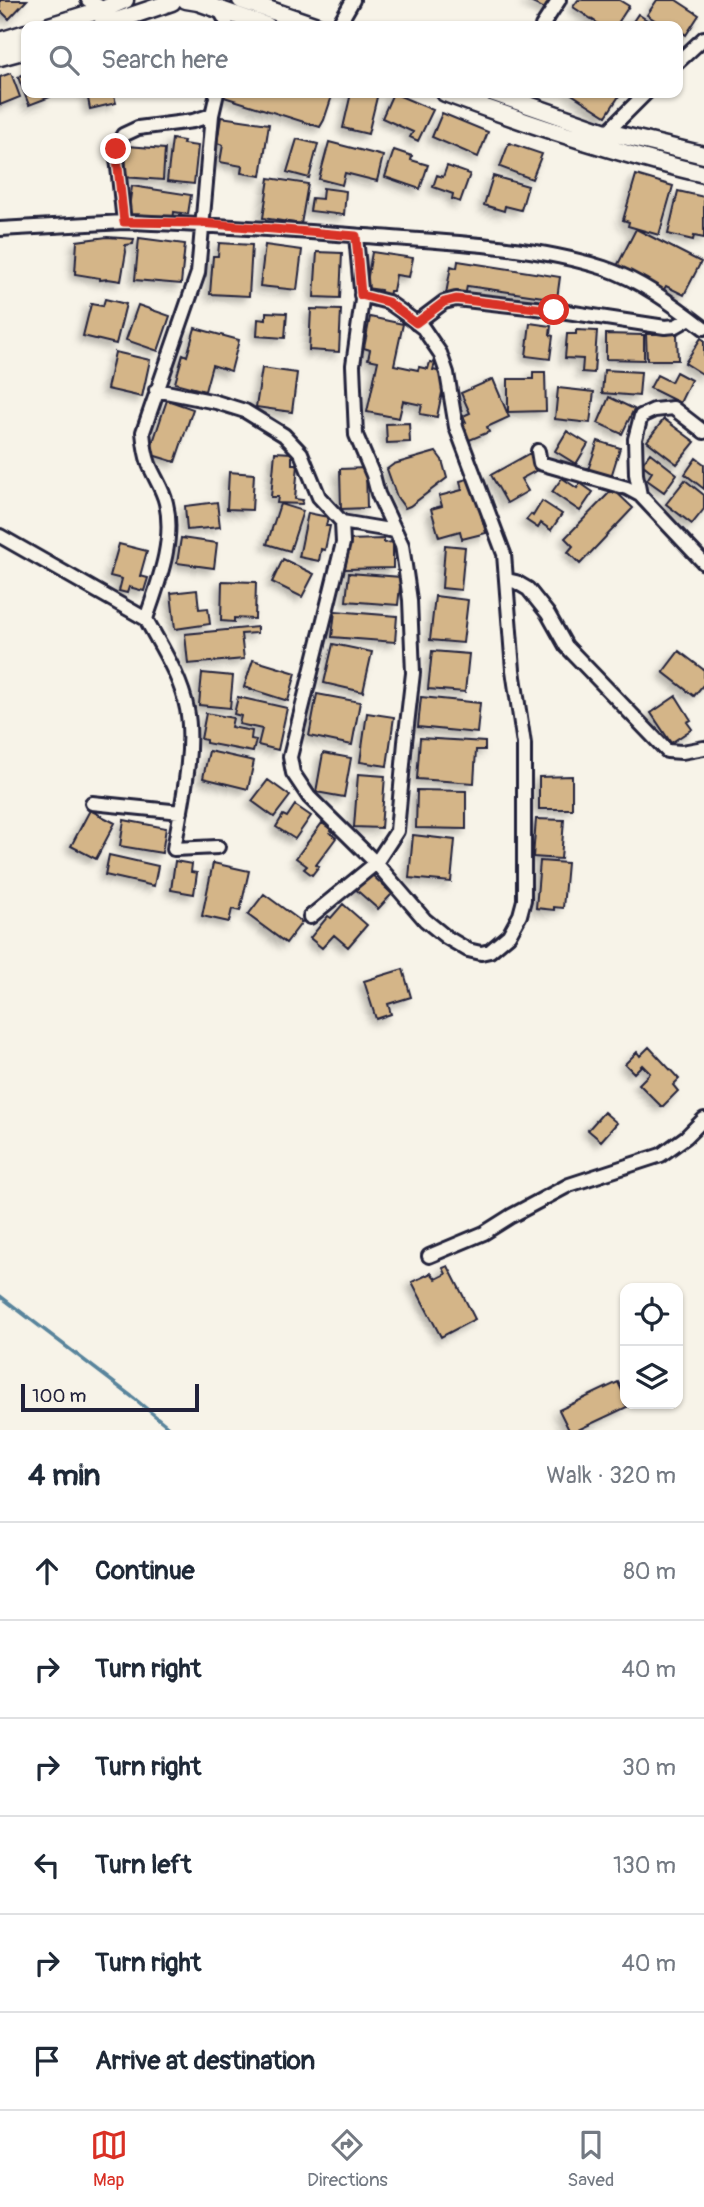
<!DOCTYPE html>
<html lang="en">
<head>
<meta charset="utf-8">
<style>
	:root { --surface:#fff; --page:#f2f2f3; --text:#1f2937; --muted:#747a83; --line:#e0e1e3; --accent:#d93025 }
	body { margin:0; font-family:Pangolin,sans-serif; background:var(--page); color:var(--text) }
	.controls { position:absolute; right:21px; bottom:21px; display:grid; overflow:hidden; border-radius:14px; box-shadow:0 2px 5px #0004 }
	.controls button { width:63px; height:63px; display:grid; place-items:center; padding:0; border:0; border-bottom:2px solid var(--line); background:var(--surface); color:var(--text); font:35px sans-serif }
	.scale { position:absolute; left:21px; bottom:18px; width:178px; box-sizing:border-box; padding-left:7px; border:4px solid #22223b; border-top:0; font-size:19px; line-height:24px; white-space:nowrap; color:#22223b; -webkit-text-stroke:5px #f7f3e8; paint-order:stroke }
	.stop { position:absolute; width:21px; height:21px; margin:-16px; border:5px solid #d93025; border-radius:50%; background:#fff }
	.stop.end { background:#d93025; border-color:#fff; box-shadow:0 2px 7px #0008 }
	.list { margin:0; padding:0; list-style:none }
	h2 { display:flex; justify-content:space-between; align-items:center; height:91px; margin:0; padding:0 28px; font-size:30px }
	h2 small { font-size:23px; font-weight:400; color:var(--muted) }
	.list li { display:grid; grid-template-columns:46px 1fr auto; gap:21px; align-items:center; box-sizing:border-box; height:98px; padding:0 28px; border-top:2px solid var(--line) }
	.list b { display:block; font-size:26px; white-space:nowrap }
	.list em { font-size:23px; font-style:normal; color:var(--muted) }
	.icon { flex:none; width:38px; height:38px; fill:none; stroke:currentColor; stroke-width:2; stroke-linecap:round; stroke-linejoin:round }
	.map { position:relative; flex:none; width:704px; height:1430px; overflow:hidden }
	.search { position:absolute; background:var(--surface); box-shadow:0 2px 5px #0004; left:21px; right:21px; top:21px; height:77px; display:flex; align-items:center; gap:18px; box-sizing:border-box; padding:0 24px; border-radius:14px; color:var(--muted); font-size:26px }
	.sheet { height:679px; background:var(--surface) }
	nav { display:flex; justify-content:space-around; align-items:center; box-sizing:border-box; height:98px; border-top:2px solid var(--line); background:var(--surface); font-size:19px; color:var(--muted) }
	nav a { display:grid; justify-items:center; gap:4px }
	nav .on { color:var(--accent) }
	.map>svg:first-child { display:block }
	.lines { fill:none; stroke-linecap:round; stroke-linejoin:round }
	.stream { stroke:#58849c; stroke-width:3.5 }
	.building { fill:#d4b588; stroke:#22223b; stroke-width:2; filter:url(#shadow) }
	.minor-casing { stroke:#22223b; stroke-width:18 }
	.secondary-casing { stroke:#22223b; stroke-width:21 }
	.minor { stroke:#f7f3e8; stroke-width:12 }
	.secondary { stroke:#f7f3e8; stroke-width:16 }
	.route { stroke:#d93025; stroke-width:9 }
</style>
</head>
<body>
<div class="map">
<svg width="704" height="1430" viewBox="0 0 704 1430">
	<defs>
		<filter id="shadow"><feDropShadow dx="-4.5" dy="4.5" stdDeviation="3.5" flood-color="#0004"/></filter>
	</defs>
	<rect width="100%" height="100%" fill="#f7f3e8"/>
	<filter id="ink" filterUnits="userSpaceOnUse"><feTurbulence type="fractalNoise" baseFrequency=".0143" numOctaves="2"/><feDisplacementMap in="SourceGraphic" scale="14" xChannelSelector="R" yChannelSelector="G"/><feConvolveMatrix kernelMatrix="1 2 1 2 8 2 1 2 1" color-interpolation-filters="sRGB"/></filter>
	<g filter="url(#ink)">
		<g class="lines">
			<path class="stream" d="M0,1296L135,1399L172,1430"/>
		</g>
		<path class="building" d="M0,0H27L9,19L2,12L0,13Z
			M526,0H552L547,10Z
			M578,0H619L629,6L616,26H602L573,7Z
			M657,0H676L699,15L686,35L678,29V26L669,23L667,26H659L657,25L659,23L647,15Z
			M638,14L656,26H630Z
			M11,73L20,97L0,105V77Z
			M26,73V93H48L50,97L29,105L18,77Z
			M87,93H113L116,103L90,109Z
			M222,93H333L324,120L320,127L221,96Z
			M351,93H378L368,134L343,128Z
			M393,93L433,110L418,141L410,137L413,132L382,118Z
			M570,93H621L606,116Z
			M442,113L488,132L478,157L432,137Z
			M221,117L269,124L261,176L241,173L242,166L220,162L223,145L217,143Z
			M172,139L184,141L183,144L198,146L194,184L167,181Z
			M297,139L318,144L309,178L287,172Z
			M329,142L383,156L377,181L345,173L342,185L319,179Z
			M509,143L542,154L532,179L500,167Z
			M127,146L165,149L163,180L124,177Z
			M394,150L412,156L411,160L428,165L420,189L385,177Z
			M447,166L470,174L460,202L452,199L453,194L433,187L437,175L443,177Z
			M636,175L673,186L659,235L628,226L629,222L623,220Z
			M493,176L528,186L521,210L505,206L504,211L484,205Z
			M269,178L308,184L301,224L263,218Z
			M132,186L191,195L188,214L174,212L173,222L128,215Z
			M323,188L346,191L344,215L310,211L312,198L322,199Z
			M678,191L704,197V238L694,236L693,240L668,234Z
			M636,229L701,262L684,295L666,286L663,291L616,268Z
			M107,237L134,239L133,244L125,245L126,252L121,281L108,279L100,280V278L75,274L77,241Z
			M139,238L185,244L181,284L135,280Z
			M219,243L252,245L249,296L210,294L213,256H218Z
			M265,245L302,250L297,290L260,286Z
			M317,252L342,253L340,298L314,297Z
			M372,252L413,258L409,277L396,275L393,291H390L389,297L380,296L381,290L366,288Z
			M458,261L560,277L557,299L467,286L465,297L446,294L451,266L457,268Z
			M105,299L126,304L116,344L83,336L91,304L103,306Z
			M138,305L170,316L158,351L126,340Z
			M311,309L341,310L339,352L309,350Z
			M266,312L287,313L285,338L257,336L258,319L266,320Z
			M370,317L403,324L394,365L418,370L419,367L428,369L430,362L435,363L433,370L446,373L437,417L420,414L422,405L403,401L399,418L367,412L378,361L368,359L370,350L364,348Z
			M530,323L551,326L550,335L553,336L550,359L526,356Z
			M195,328L239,340L231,371L212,365L205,391L175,383L183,354L187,356Z
			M576,330L597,331L594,373L582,372L583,359L565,358L567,334H576Z
			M606,334L644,335V360L606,359Z
			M646,334H677L678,360H647Z
			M701,338L704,340V375L685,363Z
			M115,352L150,360L142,397L107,389Z
			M262,368L297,373L292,412L256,407Z
			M604,370L641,372L639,396L602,393Z
			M533,372H545L546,411L508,412V379H533Z
			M676,372L691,380L680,403L650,388L657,375L671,382Z
			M493,379L509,417L487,427L489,432L467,441L460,425L466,422L463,416L470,413L461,393Z
			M558,388L594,392L590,423L555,419Z
			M609,397L634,409L622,434L598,423Z
			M167,400L193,409L175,462L149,454Z
			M664,419L695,442L677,464L647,441Z
			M409,423L410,442L387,443L386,424Z
			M567,431L588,444L576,464L555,451Z
			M598,441L620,448L611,477L588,470Z
			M275,452L292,453V464H298L295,499L303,500L302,504L277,503L278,497H271Z
			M436,452L442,460L447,478L410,506L405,508L397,497L387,469L394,464Z
			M530,453L539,469L521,479L528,491L507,503L491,475Z
			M650,453L677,474L664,492L647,480L652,472L642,464Z
			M696,458L704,464V489L685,474Z
			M366,468L367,508L341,509L340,469Z
			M229,472L254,474L252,510L227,509Z
			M471,478L486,533L462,539L460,531L439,537L431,509L442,506L439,496L462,490L460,481Z
			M562,478L577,488L580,483L593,492L580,511L552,492Z
			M685,480L704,495V509L692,524L666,504Z
			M613,489L633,508L580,564L568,552L573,546L565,538Z
			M542,501L562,514L551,530L541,523L538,528L526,520L531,514L533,516Z
			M217,502L220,527L187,530L185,506Z
			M280,504L303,511L290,551L267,544Z
			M308,513L328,517L326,526H330L325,550L321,549L319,561L299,557Z
			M181,538L217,543L214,568L177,563Z
			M384,539V543L393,542V568L345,569V540Z
			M119,544L147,551L140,576L148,578L144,591L129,587L127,593L119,591L122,579L110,576Z
			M445,545L465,547L461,590L442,588Z
			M283,559L314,574L302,597L272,582Z
			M349,573L401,577L398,605L346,601Z
			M222,581L256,582L255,619L234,618V622L221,621Z
			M197,590L199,609L208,608L210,624L175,629L171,593Z
			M435,596L468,600L463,643L430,640Z
			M335,611L397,616L395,642L332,637Z
			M257,627V633L241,634L244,659L188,664L185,634Z
			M333,644L372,652L363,692L324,683Z
			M432,651L469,654L465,692L428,689Z
			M679,651L704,670V684L694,696L663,672Z
			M253,660L296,673L288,701L244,687Z
			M202,673L233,676L230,708L199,705Z
			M317,694L360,702L352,745L309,736Z
			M676,696L691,720L687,722L692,729L671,743L651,713Z
			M238,697L287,708L278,750L258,745L262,729L239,724L241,716L234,714Z
			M421,697L480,703L477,733L418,727Z
			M206,713L233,718L231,727L252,731L251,739L256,740L253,752L206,743V740L201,739Z
			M367,713L394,717L387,766L360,762Z
			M420,738L485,742V750H476L474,783L417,779Z
			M209,751L254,761L248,789L203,778Z
			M323,753L351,758L344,797L316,792Z
			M358,774L385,776L381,828L354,827Z
			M572,776V809H539V777Z
			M268,780L290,796L274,817L252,801Z
			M417,790L466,791V829L416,828Z
			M295,805L311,816L295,839L276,827L283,815L287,817Z
			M90,810L115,823L96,859L71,846Z
			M536,819L564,820L561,859L533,857Z
			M124,820L166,828L162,853L120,846Z
			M322,823L332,830L330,833L336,838L316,865L319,866L312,875L304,869L307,866L296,858Z
			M413,835L455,840L451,882L409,878Z
			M109,855L158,866L154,886L105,875Z
			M175,861L192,864L191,872L197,873L194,894L171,890Z
			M540,861L567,863L563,908L554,907V910L536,908Z
			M213,863L249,871L240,911L232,909L229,922L202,916Z
			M368,871L392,894L378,909L353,887Z
			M264,894L302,922L286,943L248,915Z
			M343,904L367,925L348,947L334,935L322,948L310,938L328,916L331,918Z
			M403,969L411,997L388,1004L391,1014L376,1019L364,981Z
			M649,1047L679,1079L673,1085L678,1091L662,1107L639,1084L650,1073L642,1065L634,1073L625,1064L637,1052L640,1056Z
			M604,1112L617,1123L601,1141L588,1130Z
			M448,1266L475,1319L441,1337L412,1282L431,1273L436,1279L446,1274L443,1268Z
			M618,1382L625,1397V1404L629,1406L578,1430H569L559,1410Z"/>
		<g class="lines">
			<g class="minor-casing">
				<path id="minor" d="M88,0L104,9
					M219,9L226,21L227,26
					M338,26L353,0
					M542,26L559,0
					M678,62L704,38
					M217,93L212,115L198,273L143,432C144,443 145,453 149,464C154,477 163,489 166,503C175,542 158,583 146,619C161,647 181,677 187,709C195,750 181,808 174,849L218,847
					M607,132L646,93
					M124,222C209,224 293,231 378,237C450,242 536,246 604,268C640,280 674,305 704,328
					M0,229L124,222L116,149L123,135L138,128L193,121L212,115
					M416,323L444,302L456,299L554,310L665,327L676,326L690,318
					M156,390L216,402L245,411L284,435L301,453L319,497L342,522L343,543L290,757L293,773L309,797L376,863L425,920L446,937L468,950L481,953L490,951L509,935L520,915L524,900V744L513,670L504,554L456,427L447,373L440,353L423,328L405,314L388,302L361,295
					M704,432L673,408L654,410L641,416L635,439L636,474L640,495L704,563
					M538,451L540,463L627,488L640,495
					M342,522L395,531
					M0,536L146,619
					M507,580L516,582L528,589L548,614L566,646L667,751L682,752L704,748
					M92,803L181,812
					M310,917L376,863L397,831L405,742L413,673L410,600L402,545L378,494L373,475L356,435L353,365L362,300L356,236
					M429,1256L484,1233L511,1216L569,1185L661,1155L686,1137L704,1119"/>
			</g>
			<g class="secondary-casing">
				<path id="secondary" d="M186,0L198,2L267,26
					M241,0L317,26
					M49,26L104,9L125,0
					M101,26L172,2
					M0,41L26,33
					M0,57L26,50
					M445,93C530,125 615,153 704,174
					M494,93L603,131L704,155"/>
			</g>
			<use href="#minor" class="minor"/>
			<use href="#secondary" class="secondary"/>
		</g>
	</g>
	<g class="lines" filter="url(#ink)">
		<path class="route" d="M116,149L124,222L201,223L356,236L361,295L388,302L416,323L444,302L456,299L554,310"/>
	</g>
</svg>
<div class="controls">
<button><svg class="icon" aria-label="locate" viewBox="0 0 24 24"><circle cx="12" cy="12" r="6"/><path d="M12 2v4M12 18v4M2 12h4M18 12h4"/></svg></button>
<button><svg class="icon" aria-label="layers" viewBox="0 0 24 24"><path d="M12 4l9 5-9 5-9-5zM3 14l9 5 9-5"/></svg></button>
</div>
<div class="scale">100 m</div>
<div class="stop" style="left:554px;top:310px"></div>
<div class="stop end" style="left:116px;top:149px"></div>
<div class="search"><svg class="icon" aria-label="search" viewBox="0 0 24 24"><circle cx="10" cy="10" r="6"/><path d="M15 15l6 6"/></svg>Search here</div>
</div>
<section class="sheet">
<h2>4 min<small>Walk · 320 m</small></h2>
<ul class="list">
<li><svg class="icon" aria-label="ahead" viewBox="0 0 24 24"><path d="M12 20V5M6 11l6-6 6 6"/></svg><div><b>Continue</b></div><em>80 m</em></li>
<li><svg class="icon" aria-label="right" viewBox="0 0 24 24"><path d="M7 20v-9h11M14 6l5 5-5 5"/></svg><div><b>Turn right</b></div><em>40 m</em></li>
<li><svg class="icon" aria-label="right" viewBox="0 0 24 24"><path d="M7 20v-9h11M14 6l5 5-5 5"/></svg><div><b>Turn right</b></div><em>30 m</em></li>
<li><svg class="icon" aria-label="left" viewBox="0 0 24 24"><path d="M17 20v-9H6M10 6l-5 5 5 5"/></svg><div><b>Turn left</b></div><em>130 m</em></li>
<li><svg class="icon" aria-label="right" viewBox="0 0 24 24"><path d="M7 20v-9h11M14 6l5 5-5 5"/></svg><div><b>Turn right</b></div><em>40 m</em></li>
<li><svg class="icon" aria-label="arrive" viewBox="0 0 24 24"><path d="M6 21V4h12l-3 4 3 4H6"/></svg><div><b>Arrive at destination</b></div></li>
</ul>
</section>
<nav>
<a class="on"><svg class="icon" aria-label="map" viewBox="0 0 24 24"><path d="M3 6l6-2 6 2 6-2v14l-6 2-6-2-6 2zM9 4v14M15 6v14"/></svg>Map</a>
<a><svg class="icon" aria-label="directions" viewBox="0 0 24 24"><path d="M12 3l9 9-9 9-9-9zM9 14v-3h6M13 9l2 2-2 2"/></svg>Directions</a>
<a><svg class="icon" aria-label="saved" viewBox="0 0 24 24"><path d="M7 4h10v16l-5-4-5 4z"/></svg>Saved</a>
</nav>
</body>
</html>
